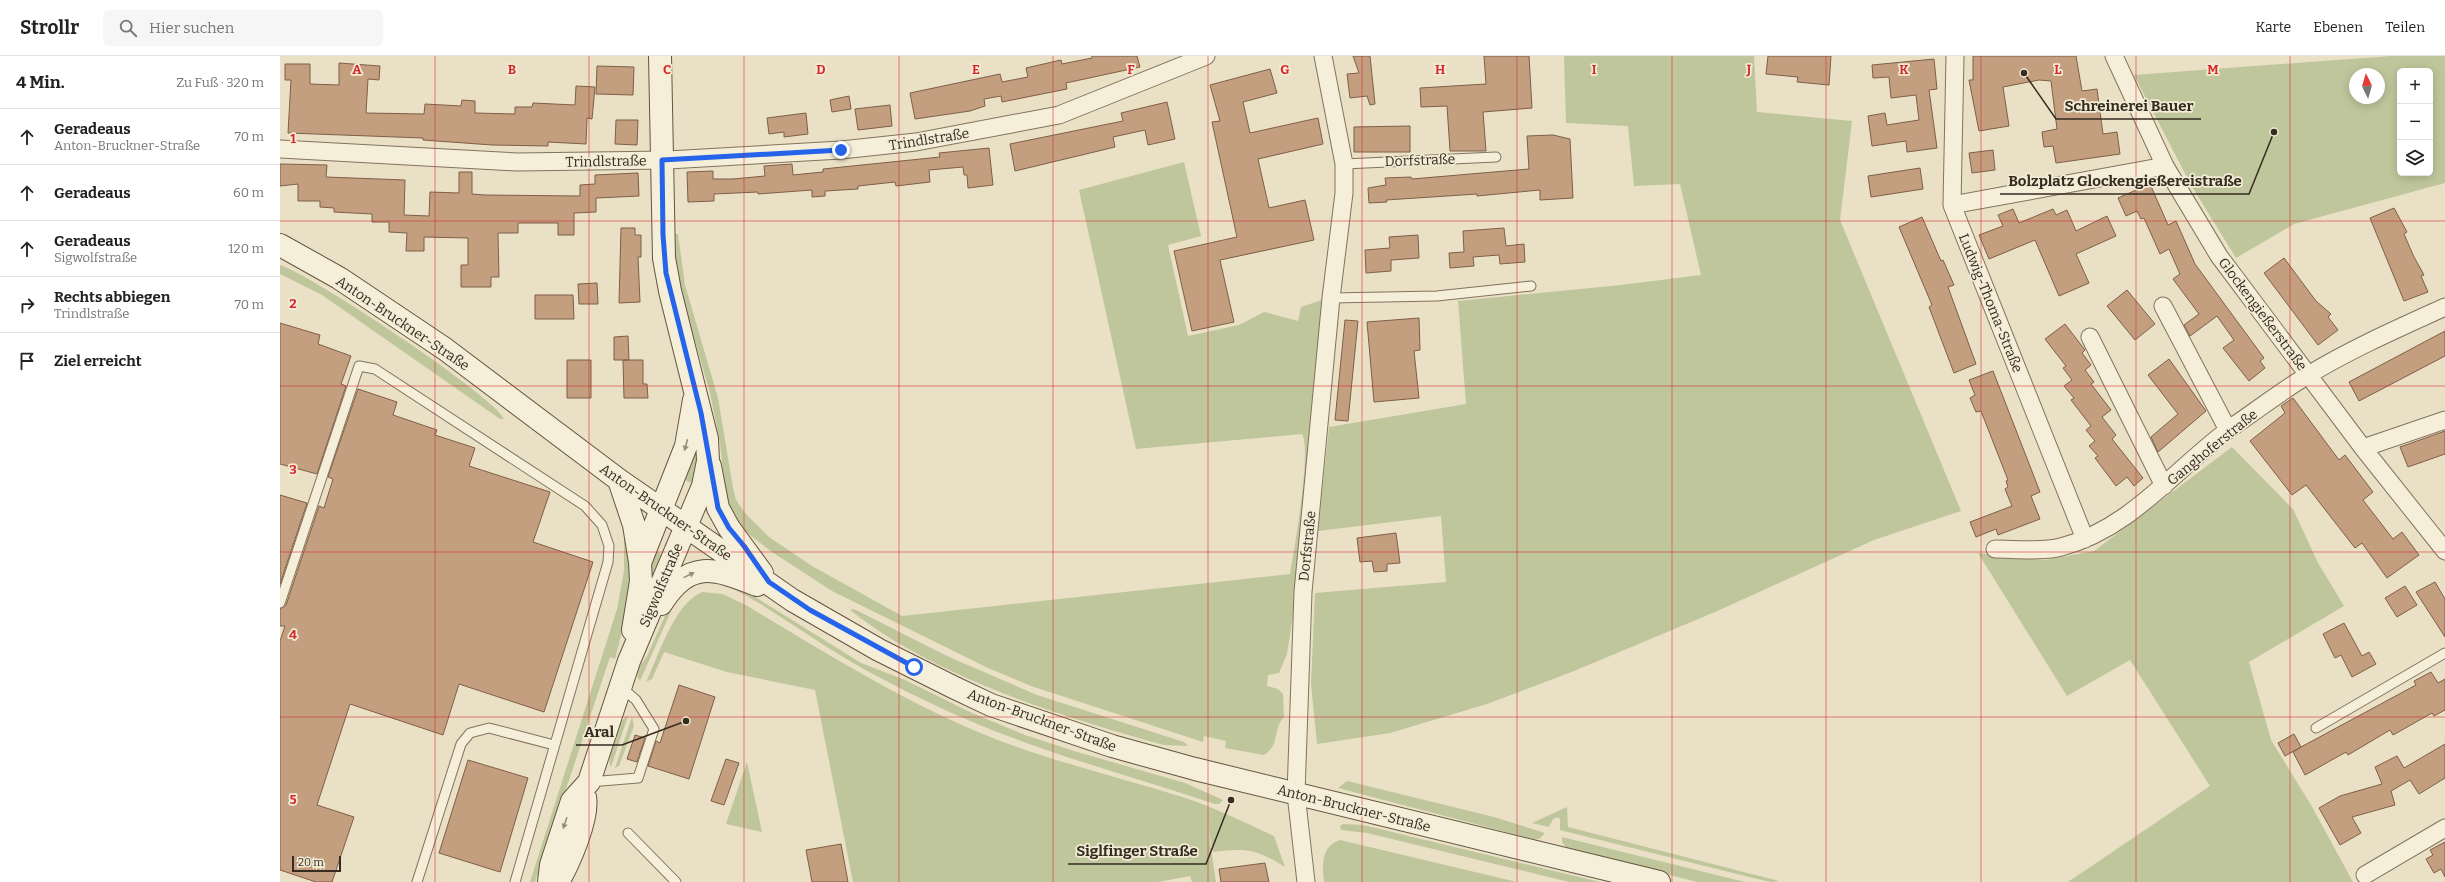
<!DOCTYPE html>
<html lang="de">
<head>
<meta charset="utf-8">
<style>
	:root { --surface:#fff; --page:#f6f6f6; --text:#222; --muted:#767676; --line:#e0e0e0 }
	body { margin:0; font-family:Bitter,serif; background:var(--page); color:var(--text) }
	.controls { position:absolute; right:12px; top:12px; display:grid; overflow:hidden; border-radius:6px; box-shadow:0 2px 10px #0003 }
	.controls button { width:36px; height:36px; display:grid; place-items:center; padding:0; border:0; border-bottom:1px solid var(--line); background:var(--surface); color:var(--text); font:20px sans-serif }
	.compass { position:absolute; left:2069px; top:12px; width:36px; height:36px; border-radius:50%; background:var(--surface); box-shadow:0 2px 10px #0003; rotate:355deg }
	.scale { position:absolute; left:12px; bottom:10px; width:49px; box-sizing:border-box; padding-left:4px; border:2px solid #352b20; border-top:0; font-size:11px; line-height:14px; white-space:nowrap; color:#352b20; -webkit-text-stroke:3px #f2ebd5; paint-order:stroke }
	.stop { position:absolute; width:12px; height:12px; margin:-9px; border:3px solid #2563eb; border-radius:50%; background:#fff }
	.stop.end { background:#2563eb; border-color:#fff; box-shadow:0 1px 4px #0008 }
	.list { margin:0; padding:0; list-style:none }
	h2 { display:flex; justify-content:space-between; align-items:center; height:52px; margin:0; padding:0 16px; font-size:17px }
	h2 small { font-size:13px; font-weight:400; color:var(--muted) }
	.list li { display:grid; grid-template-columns:26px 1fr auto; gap:12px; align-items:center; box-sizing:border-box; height:56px; padding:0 16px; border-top:1px solid var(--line) }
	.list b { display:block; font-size:15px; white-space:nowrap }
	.list p { margin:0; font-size:13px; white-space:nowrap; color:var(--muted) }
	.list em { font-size:13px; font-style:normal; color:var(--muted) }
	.icon { flex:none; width:22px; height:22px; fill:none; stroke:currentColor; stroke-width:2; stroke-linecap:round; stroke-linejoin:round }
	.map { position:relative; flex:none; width:2165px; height:826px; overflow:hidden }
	header { display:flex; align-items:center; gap:24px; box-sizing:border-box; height:56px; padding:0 20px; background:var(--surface); border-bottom:1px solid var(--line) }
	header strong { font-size:19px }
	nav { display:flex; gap:22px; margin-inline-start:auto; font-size:14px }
	.search { width:280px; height:36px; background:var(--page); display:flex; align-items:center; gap:10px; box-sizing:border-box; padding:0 14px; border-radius:6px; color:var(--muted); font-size:15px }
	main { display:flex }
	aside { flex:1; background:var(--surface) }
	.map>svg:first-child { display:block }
	.green { fill:#bfc69b; fill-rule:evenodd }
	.building { fill:#c39f80; stroke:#7f5f46 }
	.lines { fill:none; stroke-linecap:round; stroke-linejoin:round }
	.lane-casing { stroke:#83735e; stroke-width:11 }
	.street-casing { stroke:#83735e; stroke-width:19 }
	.secondary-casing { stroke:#655441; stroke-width:24 }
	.lane { stroke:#f5eed8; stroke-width:9 }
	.street { stroke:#f5eed8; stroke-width:17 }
	.secondary { stroke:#f5eed8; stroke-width:22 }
	.oneway { fill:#958c7c }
	.route { stroke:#2563eb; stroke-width:5 }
	.grid { fill:none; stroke:#d62828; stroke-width:1; stroke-opacity:0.55 }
	.labels { text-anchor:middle; stroke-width:3.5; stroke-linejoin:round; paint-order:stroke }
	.street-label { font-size:14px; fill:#352b20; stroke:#f2ebd5 }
	.grid-label { font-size:13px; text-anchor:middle; font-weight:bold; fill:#d62828; stroke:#f2ebd5; stroke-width:3.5; stroke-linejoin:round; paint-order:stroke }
	.leader { fill:none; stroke:#352b20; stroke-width:1.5 }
	.callout-dot { fill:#352b20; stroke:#f2ebd5; stroke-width:1.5 }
	.callout-label { font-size:15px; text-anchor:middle; font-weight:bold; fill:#352b20; stroke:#f2ebd5; stroke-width:3.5; stroke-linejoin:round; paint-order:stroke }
</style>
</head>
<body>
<header>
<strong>Strollr</strong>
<div class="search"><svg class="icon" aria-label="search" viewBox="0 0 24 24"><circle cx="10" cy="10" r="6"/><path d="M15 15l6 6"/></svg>Hier suchen</div>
<nav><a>Karte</a><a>Ebenen</a><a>Teilen</a></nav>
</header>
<main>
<aside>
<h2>4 Min.<small>Zu Fuß · 320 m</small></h2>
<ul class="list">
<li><svg class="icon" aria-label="ahead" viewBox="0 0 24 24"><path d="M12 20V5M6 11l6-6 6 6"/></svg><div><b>Geradeaus</b><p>Anton-Bruckner-Straße</p></div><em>70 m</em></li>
<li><svg class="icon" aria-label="ahead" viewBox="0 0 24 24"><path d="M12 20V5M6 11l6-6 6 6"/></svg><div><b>Geradeaus</b></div><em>60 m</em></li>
<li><svg class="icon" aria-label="ahead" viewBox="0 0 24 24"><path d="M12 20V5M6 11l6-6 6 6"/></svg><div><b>Geradeaus</b><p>Sigwolfstraße</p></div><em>120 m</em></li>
<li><svg class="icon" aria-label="right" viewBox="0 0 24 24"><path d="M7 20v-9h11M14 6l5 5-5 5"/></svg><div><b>Rechts abbiegen</b><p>Trindlstraße</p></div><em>70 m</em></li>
<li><svg class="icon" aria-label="arrive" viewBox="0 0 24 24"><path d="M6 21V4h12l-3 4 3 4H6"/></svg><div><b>Ziel erreicht</b></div></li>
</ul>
</aside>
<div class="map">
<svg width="2165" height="826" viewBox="0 0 2165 826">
	<rect width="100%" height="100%" fill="#e9e0c6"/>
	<path class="green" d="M1284,0H1474L1477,56L1572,65L1560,164L1681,455L1594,484L1435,556L1294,615L1207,648L1110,677L1037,688L1031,628L1035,537L1166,526L1161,460L1038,475L1049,371L1186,348L1178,245L1341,229L1421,219L1400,128L1354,130L1348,70L1286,67Z
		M2111,0H2165V127L2014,168L1956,202L1911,129L1854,19ZM2120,15H2150V117H2120ZM2075,18H2099V42H2075Z
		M904,106L921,180L888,189L908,280L959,269L984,256L1018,265L1021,251L1045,243L1017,533L1007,598L999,617L988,619L987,630L998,633L1003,638L1004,661C993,672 1000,690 984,699L945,692L946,685L924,680L923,686L751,630L706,611L552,535L492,496L466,476L456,463L446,441L440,387L430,337L398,226L394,178H398L405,229L438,342L453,432L456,444L465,457L489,481L532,510L622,560L1010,518C1014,496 1032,393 1022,378L856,393L799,134Z
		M0,209C30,218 213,339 224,363H220L42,239L0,218Z
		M420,384L415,429L405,424Z
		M1952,391L2013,453L2038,507L2064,550L1969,606L1991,684L2031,749L2073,826H1788L1930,730L1850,604L1787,640L1698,497L1765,504L1814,495Z
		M352,480C357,521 345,563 335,603L330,601L255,826H250L337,553L344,515V481Z
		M374,491L382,500L370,528V500Z
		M434,525L469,537L581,607L625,624L692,657L745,679L794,695L905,727L943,744L939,748H935C836,715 736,690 642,643C604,625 568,605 533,582C501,562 470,538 434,525Z
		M422,536L442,538L464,548C551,600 637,655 734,690C788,709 844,723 899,740C932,750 963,766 994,780L1005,811C976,793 967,792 933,796L928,772L936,826H912L910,820L878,826H573L535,634L447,616L384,596L372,623L366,626C379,599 394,548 422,536Z
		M394,540L396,544L360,625L357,620L359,611L367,600Z
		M574,553L667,600L757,639L904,686L908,690L884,689C782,661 654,621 570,554Z
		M348,660L331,711C325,704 339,662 348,660Z
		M352,661L354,670L339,710L335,712Z
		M467,706L482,776L446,768Z
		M1067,725L1214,761L1265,777L1259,783H1253L1058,732Z
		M1287,751L1288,771L1499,825L1491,826L1469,821L1280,774V763L1278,761L1273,763L1269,771L1252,767Z
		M1063,768L1083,769L1320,826H1289L1087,777L1061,774L1060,770Z
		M1282,781L1465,826H1417L1287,793L1282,786Z
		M1060,784L1237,826H1044C1042,810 1041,790 1060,784Z"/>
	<path class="building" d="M812,0H857L860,11L786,27L787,33L722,46L721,40L704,43L705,50L690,55L635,63L630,37L720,18L722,26L748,21L746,12L781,4L782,8L812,2Z
		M1073,0H1090L1095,48L1090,49L1087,40L1070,42L1067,18L1079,17Z
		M1204,0H1249L1252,52L1203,56L1206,95H1170L1167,50L1141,51L1140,32L1206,28Z
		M1488,0H1551L1549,29L1517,26L1518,21L1486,18Z
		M1693,0H1796L1802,35L1817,33L1823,78L1837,76L1840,98L1776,107L1773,90L1764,91L1762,76L1777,73L1771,25L1759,24L1723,31L1729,70L1699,75L1689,24H1693Z
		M1654,3L1657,33L1649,34L1657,92L1627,96L1626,85L1592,90L1588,60L1605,57L1607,69L1639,64L1636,39L1611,42L1609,21L1593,22L1592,9Z
		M59,7L100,10L99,24L88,23L86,57L144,58L145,48L181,50L182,44L195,45V57L235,58V51H252L253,47L295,49L296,30L315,31L312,63L307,62L306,88L268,86V90L212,89L143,84V82L8,77L11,24H5V8H30V28L59,29Z
		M317,10L354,11L353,39L316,38Z
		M990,13L997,37L963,46L970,77L1038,62L1043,88L978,103L989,152L1025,144L1034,184L940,204L954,266L912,275L894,195L957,181L932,66L940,65L930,29Z
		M569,40L571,53L552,56L550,44Z
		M887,46L895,83L868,89L865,74L833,81L835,91L735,115L730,88L843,65L841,57Z
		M610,49L612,70L578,74L575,53Z
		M526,57L528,78L504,81V76L489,78L487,62Z
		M336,64H358L357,89L335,88Z
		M1130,70V96H1074V71Z
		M1273,79L1290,83L1293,142L1260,144V134L1197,140V138L1106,144L1107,146L1089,147L1088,132L1106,129L1105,122L1131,121L1132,123L1249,113L1247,80Z
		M709,92L713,129L688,132L687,119H684L683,111L649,114L650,126L616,130L615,126L578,130V133L545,135V140L532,141V134L478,138V136L434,138V145L408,146L407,116L433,115V123H453L485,120L484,110L512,108L513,119L543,116V113L660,101L659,97Z
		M1713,94L1715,114L1692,117L1689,97Z
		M0,108L47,109L46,121L125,124L124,159L149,160L150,136L179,137V116H192V138L205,139L300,140V129L315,128V119L358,117L359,140L316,142V156L294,157V179H278V167H238V177H218L219,221H211V231H181V209H188V182L144,181V195H126L127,177L109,176V166H92V158L54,156V152L40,151V145H18V128L0,130Z
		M1640,112L1643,133L1591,141L1588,120Z
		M1870,128L1888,169L1896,165L1915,208L1984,302L1980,305L1985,312L1969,325L1943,292L1954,284L1937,260L1910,280L1904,269L1919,258L1893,223L1900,218L1889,193L1880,198L1864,162L1861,163L1857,155L1846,160L1838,142Z
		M2114,152L2127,176L2124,178L2134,201L2144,219L2141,220L2148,236L2124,245L2090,162Z
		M1733,153L1739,167L1773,153L1776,159L1787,154L1796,175L1827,160L1836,180L1796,198L1809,227L1779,240L1755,184L1709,203L1699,179L1723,170L1718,159Z
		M1642,161L1661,205L1663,204L1674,229L1668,231L1696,308L1674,317L1649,251L1652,249L1619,171Z
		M341,172H355V179H361V201H358L360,246L339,247Z
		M1224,172L1226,190L1244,188L1245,206L1220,208L1219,199L1193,201L1194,210L1170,212L1169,197L1184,196L1183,175Z
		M1138,179L1139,202L1111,204V215L1086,217L1085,194L1110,192L1109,181Z
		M2004,202L2036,245L2051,258L2048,261L2058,274L2038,289L1984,217Z
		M317,227L318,248H299L298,228Z
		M1847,234L1875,268L1855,284L1827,250Z
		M255,239H293L294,263H255Z
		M1139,262L1140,294L1134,295L1139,342L1094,346L1087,266Z
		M1065,264L1078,265L1068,365L1055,364Z
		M0,267L40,279L38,288L71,300L61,328L66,330L37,418L0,408Z
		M1785,268L1805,294L1802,297L1811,309L1805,314L1814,326L1811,328L1831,354L1822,361L1836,379L1832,383L1863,422L1854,430L1847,421L1836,430L1815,402L1818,400L1809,390L1815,385L1806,374L1811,370L1791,344L1794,342L1784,330L1792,324L1783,312L1786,310L1765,283Z
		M2165,275V300L2079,345L2069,326Z
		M348,280L349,304H334V281Z
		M1889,303L1926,355L1878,396L1871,381L1898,358L1868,319Z
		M287,304H311V342H287Z
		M343,304H363V328H367L368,342H344Z
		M1713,315L1760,436L1751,440L1760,463L1718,479L1716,473L1696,481L1690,466L1732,450L1725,433L1728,431L1726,425L1728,424L1701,355L1696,356L1690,342L1695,339L1689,324Z
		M78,333L117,346L113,359L157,374L155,379L195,392L189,410L270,436L253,486L313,506L264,656L179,628L163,679L70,648L37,749L74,761L52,826H36L0,814V585L5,570H0V553L6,549L39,450L44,452L53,423L48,421Z
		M2013,342L2059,404L2065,399L2093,436L2083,444L2113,483L2122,476L2139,499L2107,522L2082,487L2075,492L2026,429L2012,439L1970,385L2005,357L2001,350Z
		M2165,375V398L2128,411L2120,391Z
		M0,439L27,447L0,528Z
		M1116,477L1120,507L1107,508V515L1094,516L1092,505L1080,506L1077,482Z
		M2155,526L2165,543V581L2136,536Z
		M2125,530L2137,549L2117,561L2105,542Z
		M2064,567L2082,600L2089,596L2096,608L2072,621L2061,599L2055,602L2043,578Z
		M2151,616L2158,627L2165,623V654L2154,660L2152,657L2113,679L2110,674L2068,699L2066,696L2025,719L2013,696L2021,691L2005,700L1998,687L2014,678L2021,691L2136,629L2134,625Z
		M399,629L435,641L409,723L368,710L376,685L380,687Z
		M355,679L365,682L357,706L347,703Z
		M2165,688V722L2139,738L2130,724L2111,735L2115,749L2072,761L2081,777L2060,789L2039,752L2060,740L2102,728L2095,711L2117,700L2124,712Z
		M446,703L459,707L444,749L431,745Z
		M188,704L248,722L220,816L159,797Z
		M2165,786V821L2161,813L2154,817L2146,803L2153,799L2150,794Z
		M561,788L568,826H532L526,794Z
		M985,807L989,826H941L939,813Z"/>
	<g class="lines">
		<g class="lane-casing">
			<path id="lane" d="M1064,108L1216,101
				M1051,242L1157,240L1251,230
				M0,547L79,310L95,313L305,450L322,469L329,490L328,506L235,826
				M2036,672L2165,597
				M309,726L358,722L374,673L356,644L341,631
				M348,777L396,826
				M137,826L181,688L190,677L209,672L274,689"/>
		</g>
		<g class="street-casing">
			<path id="street" d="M1675,0L1672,149L1805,483
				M1834,0L1885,110L1939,200L2083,392L2165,495
				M0,93L237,106L388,104L561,94L636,86L779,59L926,0
				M1672,149L1885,110
				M1883,250L1948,374
				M1810,281L1884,430
				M2083,392L2165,364
				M1715,493C1734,493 1763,496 1781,491C1852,473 1898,409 1955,369C1980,352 2004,333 2030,318C2073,292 2119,272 2165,251
				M2085,819L2165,772
				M1026,826L1016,738L1023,536L1051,242L1064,137V108L1043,0"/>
		</g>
		<g class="secondary-casing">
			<path id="secondary" d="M0,189L59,222L165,293L339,424L512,544L599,594L673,631L711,649L832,690L915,713L1379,826
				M430,410L438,452L449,472L482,517
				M339,424L354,469L360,506
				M381,548C410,503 433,512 477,529
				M353,574L361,525L360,507L406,390L414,344
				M269,826L271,809L292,745L309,726L349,605L423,430L428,405L427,383L390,235L384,202L380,0
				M278,826C289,807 309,762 305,741"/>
		</g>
		<use href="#lane" class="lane"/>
		<use href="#street" class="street"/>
		<use href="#secondary" class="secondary"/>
	</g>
	<defs><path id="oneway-solid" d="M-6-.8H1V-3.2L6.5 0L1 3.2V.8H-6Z"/></defs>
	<g class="oneway">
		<use href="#oneway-solid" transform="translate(406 389) rotate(105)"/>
		<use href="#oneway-solid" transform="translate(409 519) rotate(-26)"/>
		<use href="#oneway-solid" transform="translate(285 767) rotate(109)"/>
	</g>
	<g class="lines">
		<path class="route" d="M561,94L382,104L383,179L386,217L421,357L438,452L449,472L464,490L489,526L530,554L634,611"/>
	</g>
	<path class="grid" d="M155,0V826M309,0V826M464,0V826M619,0V826M773,0V826M928,0V826M1082,0V826M1237,0V826M1392,0V826M1546,0V826M1701,0V826M1856,0V826M2010,0V826M0,165H2165M0,330H2165M0,496H2165M0,661H2165"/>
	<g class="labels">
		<g class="street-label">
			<text transform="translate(649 83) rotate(-9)" y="5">Trindlstraße</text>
			<text transform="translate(1140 104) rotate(-2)" y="5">Dorfstraße</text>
			<text transform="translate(326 105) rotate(-1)" y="5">Trindlstraße</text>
			<text transform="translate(1711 247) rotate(68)" y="5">Ludwig-Thoma-Straße</text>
			<text transform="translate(1983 258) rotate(53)" y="5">Glockengießerstraße</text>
			<text transform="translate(123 267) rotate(34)" y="5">Anton-Bruckner-Straße</text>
			<text transform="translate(1932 391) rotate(-39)" y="5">Ganghoferstraße</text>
			<text transform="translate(386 456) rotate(35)" y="5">Anton-Bruckner-Straße</text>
			<text transform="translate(1027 490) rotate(-84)" y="5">Dorfstraße</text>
			<text transform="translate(381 529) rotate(-67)" y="5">Sigwolfstraße</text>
			<text transform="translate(762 664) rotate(20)" y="5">Anton-Bruckner-Straße</text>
			<text transform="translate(1074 752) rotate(14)" y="5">Anton-Bruckner-Straße</text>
		</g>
	</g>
	<g class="grid-label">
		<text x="77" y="18">A</text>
		<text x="232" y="18">B</text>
		<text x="387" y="18">C</text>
		<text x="541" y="18">D</text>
		<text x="696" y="18">E</text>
		<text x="851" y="18">F</text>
		<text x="1005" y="18">G</text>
		<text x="1160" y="18">H</text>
		<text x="1314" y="18">I</text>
		<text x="1469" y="18">J</text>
		<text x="1624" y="18">K</text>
		<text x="1778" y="18">L</text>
		<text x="1933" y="18">M</text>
		<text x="13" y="87">1</text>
		<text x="13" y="252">2</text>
		<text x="13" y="418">3</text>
		<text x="13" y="583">4</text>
		<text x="13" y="748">5</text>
	</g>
	<path class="leader" d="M1744 17L1776 63H1921M1994 76L1969 138H1720M406 665L342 689H296M951 744L926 808H788"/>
	<g class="callout-dot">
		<circle cx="1744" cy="17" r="4"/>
		<circle cx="1994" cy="76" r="4"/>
		<circle cx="406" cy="665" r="4"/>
		<circle cx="951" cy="744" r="4"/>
	</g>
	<g class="callout-label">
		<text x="1849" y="55">Schreinerei Bauer</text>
		<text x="1845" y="130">Bolzplatz Glockengießereistraße</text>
		<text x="319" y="681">Aral</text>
		<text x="857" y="800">Siglfinger Straße</text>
	</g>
</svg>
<div class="controls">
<button>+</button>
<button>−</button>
<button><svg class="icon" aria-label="layers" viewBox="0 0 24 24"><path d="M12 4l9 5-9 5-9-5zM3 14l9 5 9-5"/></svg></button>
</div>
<svg class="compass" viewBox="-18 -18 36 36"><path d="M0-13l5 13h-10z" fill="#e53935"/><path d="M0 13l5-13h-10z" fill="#767676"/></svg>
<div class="scale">20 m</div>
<div class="stop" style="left:634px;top:611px"></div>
<div class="stop end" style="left:561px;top:94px"></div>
</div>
</main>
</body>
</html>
